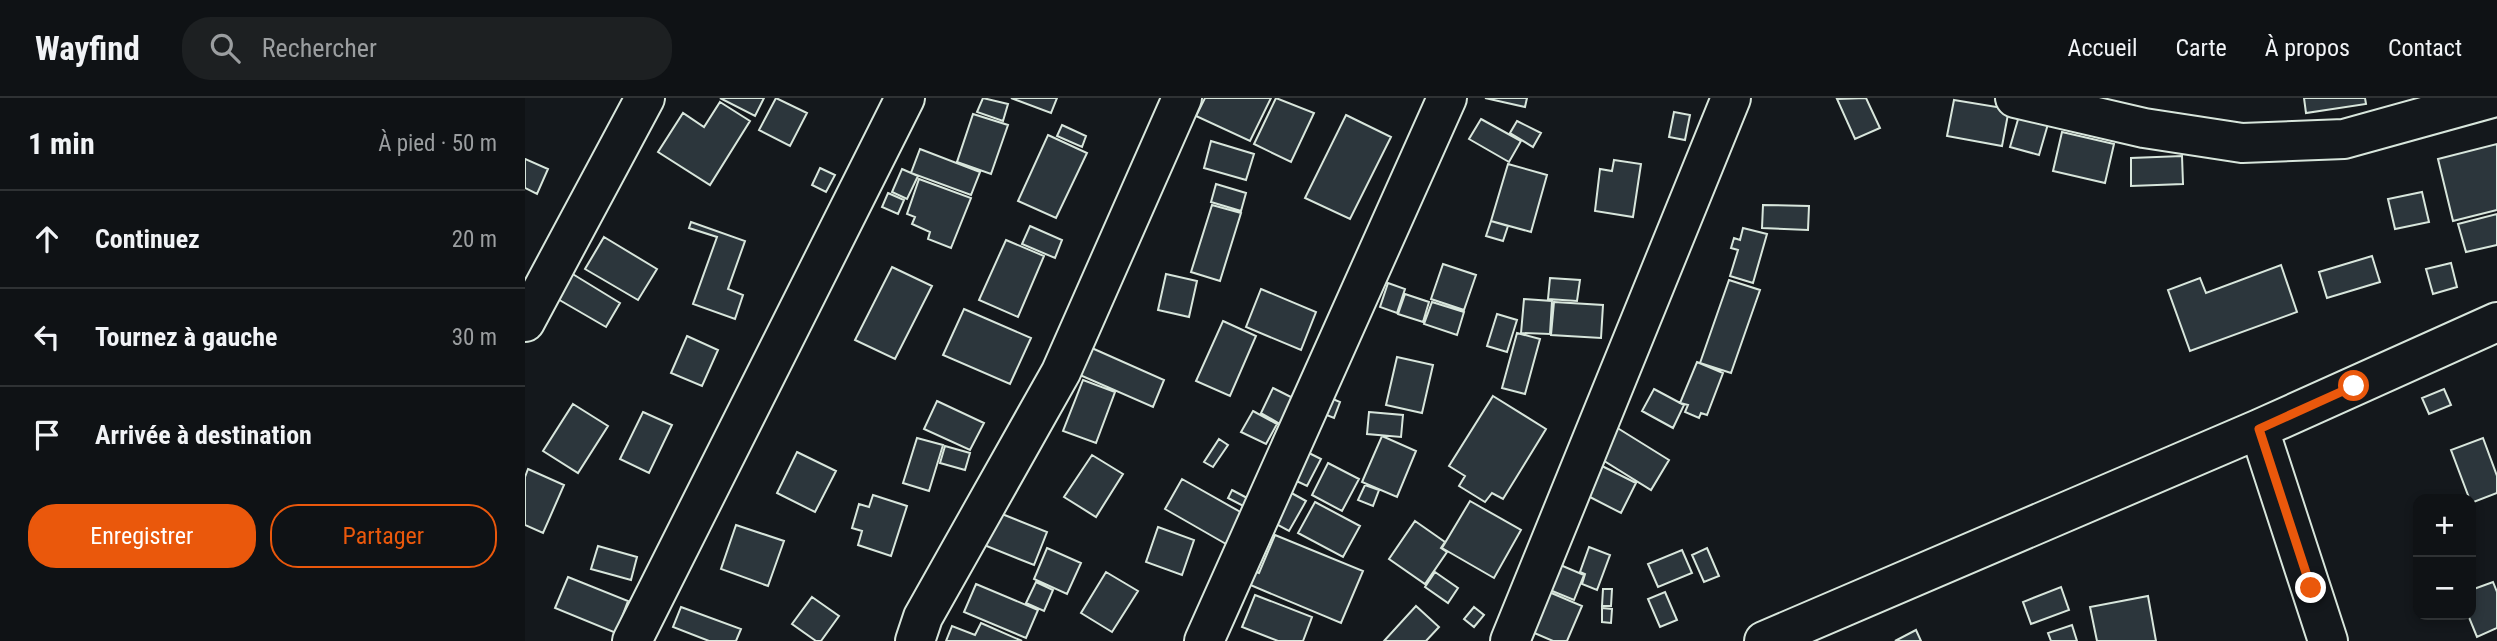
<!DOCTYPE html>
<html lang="fr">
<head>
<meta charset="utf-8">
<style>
	:root { --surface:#0f1215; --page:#1d2022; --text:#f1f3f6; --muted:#9b9ea0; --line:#2f3234; --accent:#ea580c }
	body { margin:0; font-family:"Roboto Condensed",sans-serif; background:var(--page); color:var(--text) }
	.controls { position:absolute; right:21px; bottom:21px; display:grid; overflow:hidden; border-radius:14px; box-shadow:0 4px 10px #0003 }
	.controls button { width:63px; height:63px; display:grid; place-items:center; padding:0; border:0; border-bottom:2px solid var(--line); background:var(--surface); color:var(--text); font:35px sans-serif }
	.stop { position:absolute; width:21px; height:21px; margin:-16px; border:5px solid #ea580c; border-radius:50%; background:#fff }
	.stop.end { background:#ea580c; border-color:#fff; box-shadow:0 2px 7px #0008 }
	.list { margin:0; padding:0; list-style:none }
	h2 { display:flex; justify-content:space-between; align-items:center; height:91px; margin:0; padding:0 28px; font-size:30px }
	h2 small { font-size:23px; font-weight:400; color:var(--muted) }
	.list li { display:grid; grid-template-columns:46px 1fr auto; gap:21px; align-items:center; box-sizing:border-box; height:98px; padding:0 28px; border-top:2px solid var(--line) }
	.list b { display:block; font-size:26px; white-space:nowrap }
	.list em { font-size:23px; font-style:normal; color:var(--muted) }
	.actions { display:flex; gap:14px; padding:21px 28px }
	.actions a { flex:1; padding:16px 0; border:2px solid var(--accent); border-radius:28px; text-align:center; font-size:24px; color:var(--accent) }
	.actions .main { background:var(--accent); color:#fff }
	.icon { flex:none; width:38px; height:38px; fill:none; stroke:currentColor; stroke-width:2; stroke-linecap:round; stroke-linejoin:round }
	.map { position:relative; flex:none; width:1972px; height:543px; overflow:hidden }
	header { display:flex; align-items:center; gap:42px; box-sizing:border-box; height:98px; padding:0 35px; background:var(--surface); border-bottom:2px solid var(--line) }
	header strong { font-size:33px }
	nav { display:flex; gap:38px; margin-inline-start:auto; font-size:24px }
	.search { width:490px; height:63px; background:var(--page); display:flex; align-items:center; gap:18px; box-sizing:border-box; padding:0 24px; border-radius:28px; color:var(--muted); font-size:26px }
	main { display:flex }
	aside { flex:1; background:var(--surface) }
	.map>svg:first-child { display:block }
	.building { fill:#2c363c; stroke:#d8e6dc; stroke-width:2 }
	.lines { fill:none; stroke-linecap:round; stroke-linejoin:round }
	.minor-casing { stroke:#d8e6dc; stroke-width:42 }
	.minor { stroke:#14181c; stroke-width:38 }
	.route { stroke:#ea580c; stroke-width:9 }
</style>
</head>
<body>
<header>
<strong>Wayfind</strong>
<div class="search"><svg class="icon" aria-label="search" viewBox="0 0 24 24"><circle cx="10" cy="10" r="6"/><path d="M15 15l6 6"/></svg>Rechercher</div>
<nav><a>Accueil</a><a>Carte</a><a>À propos</a><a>Contact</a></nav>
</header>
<main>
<aside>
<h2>1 min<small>À pied · 50 m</small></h2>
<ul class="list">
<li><svg class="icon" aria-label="ahead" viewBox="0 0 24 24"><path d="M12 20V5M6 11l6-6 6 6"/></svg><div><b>Continuez</b></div><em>20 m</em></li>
<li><svg class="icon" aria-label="left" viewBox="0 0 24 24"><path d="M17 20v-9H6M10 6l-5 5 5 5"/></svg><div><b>Tournez à gauche</b></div><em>30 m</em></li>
<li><svg class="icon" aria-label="arrive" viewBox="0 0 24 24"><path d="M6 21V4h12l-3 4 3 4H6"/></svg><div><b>Arrivée à destination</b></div></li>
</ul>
<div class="actions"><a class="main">Enregistrer</a><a>Partager</a></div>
</aside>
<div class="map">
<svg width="1972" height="543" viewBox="0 0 1972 543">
	<rect width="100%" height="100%" fill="#14181c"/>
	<path class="building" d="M195,0H239L230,18Z
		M251,0L282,15L265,48L234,32Z
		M458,0L483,6L478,23L452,14Z
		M486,0H532L526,15Z
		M680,0H746L725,43L671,18Z
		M751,0L789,15L766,64L729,46Z
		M960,0H1002L1000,9Z
		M1341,0L1355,30L1330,41L1312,1Z
		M1779,0H1840L1841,6L1781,15Z
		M1429,2L1484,11L1477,48L1422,38Z
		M195,4L225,23L185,87L133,54L158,15L179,29Z
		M1149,14L1165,17L1160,42L1144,39Z
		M448,16L483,27L466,76L432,64Z
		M821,17L866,39L825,121L780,100Z
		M1494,18L1523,26L1514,57L1485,49Z
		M956,21L996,43L984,64L944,41Z
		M992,23L1016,35L1008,49L985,35Z
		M537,27L561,38L557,49L532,38Z
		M1537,34L1589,46L1580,85L1528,73Z
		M523,37L562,55L531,120L493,103Z
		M686,43L729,56L721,82L679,70Z
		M1972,46V112L1928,123L1913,61Z
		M395,51L455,74L446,97L386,75Z
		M1657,58L1658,86L1606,88V60Z
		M0,61L23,71L12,96L0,90Z
		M1089,62L1116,66L1108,119L1070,113L1075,71L1087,73Z
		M983,66L1022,77L1006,134L966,123Z
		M295,70L310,77L301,94L287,87Z
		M377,71L393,78L382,101L367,94Z
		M394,81L446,100L426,150L403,141L405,134L387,126L390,119L382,116Z
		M691,86L721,95L716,113L686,104Z
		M1897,94L1904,124L1870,131L1863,101Z
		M363,95L379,102L373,116L357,109Z
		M687,107L716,115L695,183L666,174Z
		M1238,107L1284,108L1283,132L1237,130Z
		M1972,116V147L1941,154L1933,126Z
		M966,123L983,128L978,143L961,138Z
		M166,124L220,143L203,191L218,197L210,221L168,206L192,139L164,130Z
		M505,128L537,142L530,160L497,146Z
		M1218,130L1242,136L1228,185L1205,178L1213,152L1206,150L1209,140L1215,142Z
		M79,139L132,171L113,202L60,171Z
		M481,142L519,158L493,219L454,202Z
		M1847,158L1855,184L1802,200L1794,174Z
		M1926,165L1932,189L1908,196L1901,171Z
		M918,166L951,177L939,212L906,201Z
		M1756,167L1772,214L1665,253L1643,192L1675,180L1681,195Z
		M367,169L407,188L370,261L330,242Z
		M46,175L95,205L81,229L31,200Z
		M641,176L672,183L664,219L633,212Z
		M1025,180L1055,182L1052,203L1023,201Z
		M1204,182L1235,192L1206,275L1175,265Z
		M863,185L880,191L872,215L855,209Z
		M736,191L791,214L776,252L721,229Z
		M880,196L904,204L898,224L873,216Z
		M999,201L1027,203L1025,236L996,235Z
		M907,204L939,214L932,237L899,226Z
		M1029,204L1078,207L1076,240L1026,237Z
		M439,211L506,240L485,286L418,257Z
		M972,216L992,222L982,254L962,248Z
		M698,223L731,238L705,298L671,283Z
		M992,235L1015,241L1000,296L977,290Z
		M162,238L193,252L177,288L146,275Z
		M560,247L639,282L628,309L548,274Z
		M872,259L908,267L897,315L861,307Z
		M1172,264L1198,275L1182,317L1176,315L1174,320L1160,314L1163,307L1155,305Z
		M558,282L590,294L571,345L538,333Z
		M748,290L768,300L755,326L736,315Z
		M1129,291L1159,307L1148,330L1117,313Z
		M1919,291L1926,307L1904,316L1897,300Z
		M801,298L815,304L809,320L794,314Z
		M968,298L1021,331L978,401L967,395L960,404L934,388L940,378L924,368Z
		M412,303L459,325L445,352L399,331Z
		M48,306L83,328L53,375L18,353Z
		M728,313L752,326L741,346L716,334Z
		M118,314L147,327L124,375L95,361Z
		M844,314L878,317L876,339L842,336Z
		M1086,326L1144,362L1126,392L1068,356Z
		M857,338L891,353L872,399L837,384Z
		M392,340L418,347L404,393L378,385Z
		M1958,340L1972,378V395L1946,405L1926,352Z
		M694,341L703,347L688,369L679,364Z
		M420,348L445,355L440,372L415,365Z
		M776,351L796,361L782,388L763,379Z
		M272,354L311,373L290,414L252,395Z
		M567,357L598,376L571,419L539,399Z
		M803,365L834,381L817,413L787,397Z
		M1077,368L1111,385L1096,415L1061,397Z
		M3,371L39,387L18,435L0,427V379Z
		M657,381L719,416L701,446L640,411Z
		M840,387L854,392L848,408L833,402Z
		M707,392L726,402L722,410L703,400Z
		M761,392L781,403L764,433L744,422Z
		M348,397L382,408L366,458L333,447L337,433L327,430L334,406L344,409Z
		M945,403L996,432L969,480L917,450Z
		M790,404L835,428L818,459L773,435Z
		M472,414L522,434L509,467L459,447Z
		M890,423L920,444L916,450L922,454L900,486L864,461Z
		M211,427L259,443L243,488L196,471Z
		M633,429L669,442L657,477L621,464Z
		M750,437L838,473L816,525L723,486L728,473L734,475Z
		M73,448L112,459L106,482L66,471Z
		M1064,449L1085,457L1072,492L1057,486L1060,476L1055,474Z
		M522,450L556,465L542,496L509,481Z
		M1182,450L1194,478L1179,484L1167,457Z
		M1157,452L1167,475L1133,489L1123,466Z
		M1026,463L1059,477L1049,502L1015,488Z
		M581,474L613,493L587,534L556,515Z
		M910,474L933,490L923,505L900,489Z
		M43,479L103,503L91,535L30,510Z
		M511,484L528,492L519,513L501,505Z
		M1968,484L1972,494V530L1952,539L1943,517H1946V492Z
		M451,486L513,512L501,540L439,514Z
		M1010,488L1057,508L1042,543H1028L993,528Z
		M1536,489L1544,512L1506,526L1498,504Z
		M1078,491H1087L1086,508H1077Z
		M1140,494L1152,522L1135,529L1123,501Z
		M730,497L787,519L778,543H753L717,529Z
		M1623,498L1631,543H1572L1565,509Z
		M287,499L314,518L296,543H291L267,526Z
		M891,508L914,529L901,543H859Z
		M156,509L216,531L211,543H184L148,529Z
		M949,509L959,517L949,529L939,521Z
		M1077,510L1087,511L1086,525L1077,524Z
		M456,525L497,543H421L427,528L450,537Z
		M1547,527L1552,543H1526L1523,535Z
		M1391,532L1396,543H1370Z"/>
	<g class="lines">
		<g class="minor-casing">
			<path id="minor" d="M1490,0L1619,30L1717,45L1819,41L1967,0
				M0,224L120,0
				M1734,331L1803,543
				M107,543L380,0
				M390,543L398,519L536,274L657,0
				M679,543L922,0
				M985,543L1206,0
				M1239,543L1734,331L1972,224"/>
		</g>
		<use href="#minor" class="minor"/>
	</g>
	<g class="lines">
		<path class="route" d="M1786,490L1734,331L1829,288"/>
	</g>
</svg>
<div class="controls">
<button>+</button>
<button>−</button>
</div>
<div class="stop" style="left:1829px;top:288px"></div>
<div class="stop end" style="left:1786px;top:490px"></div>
</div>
</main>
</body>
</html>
